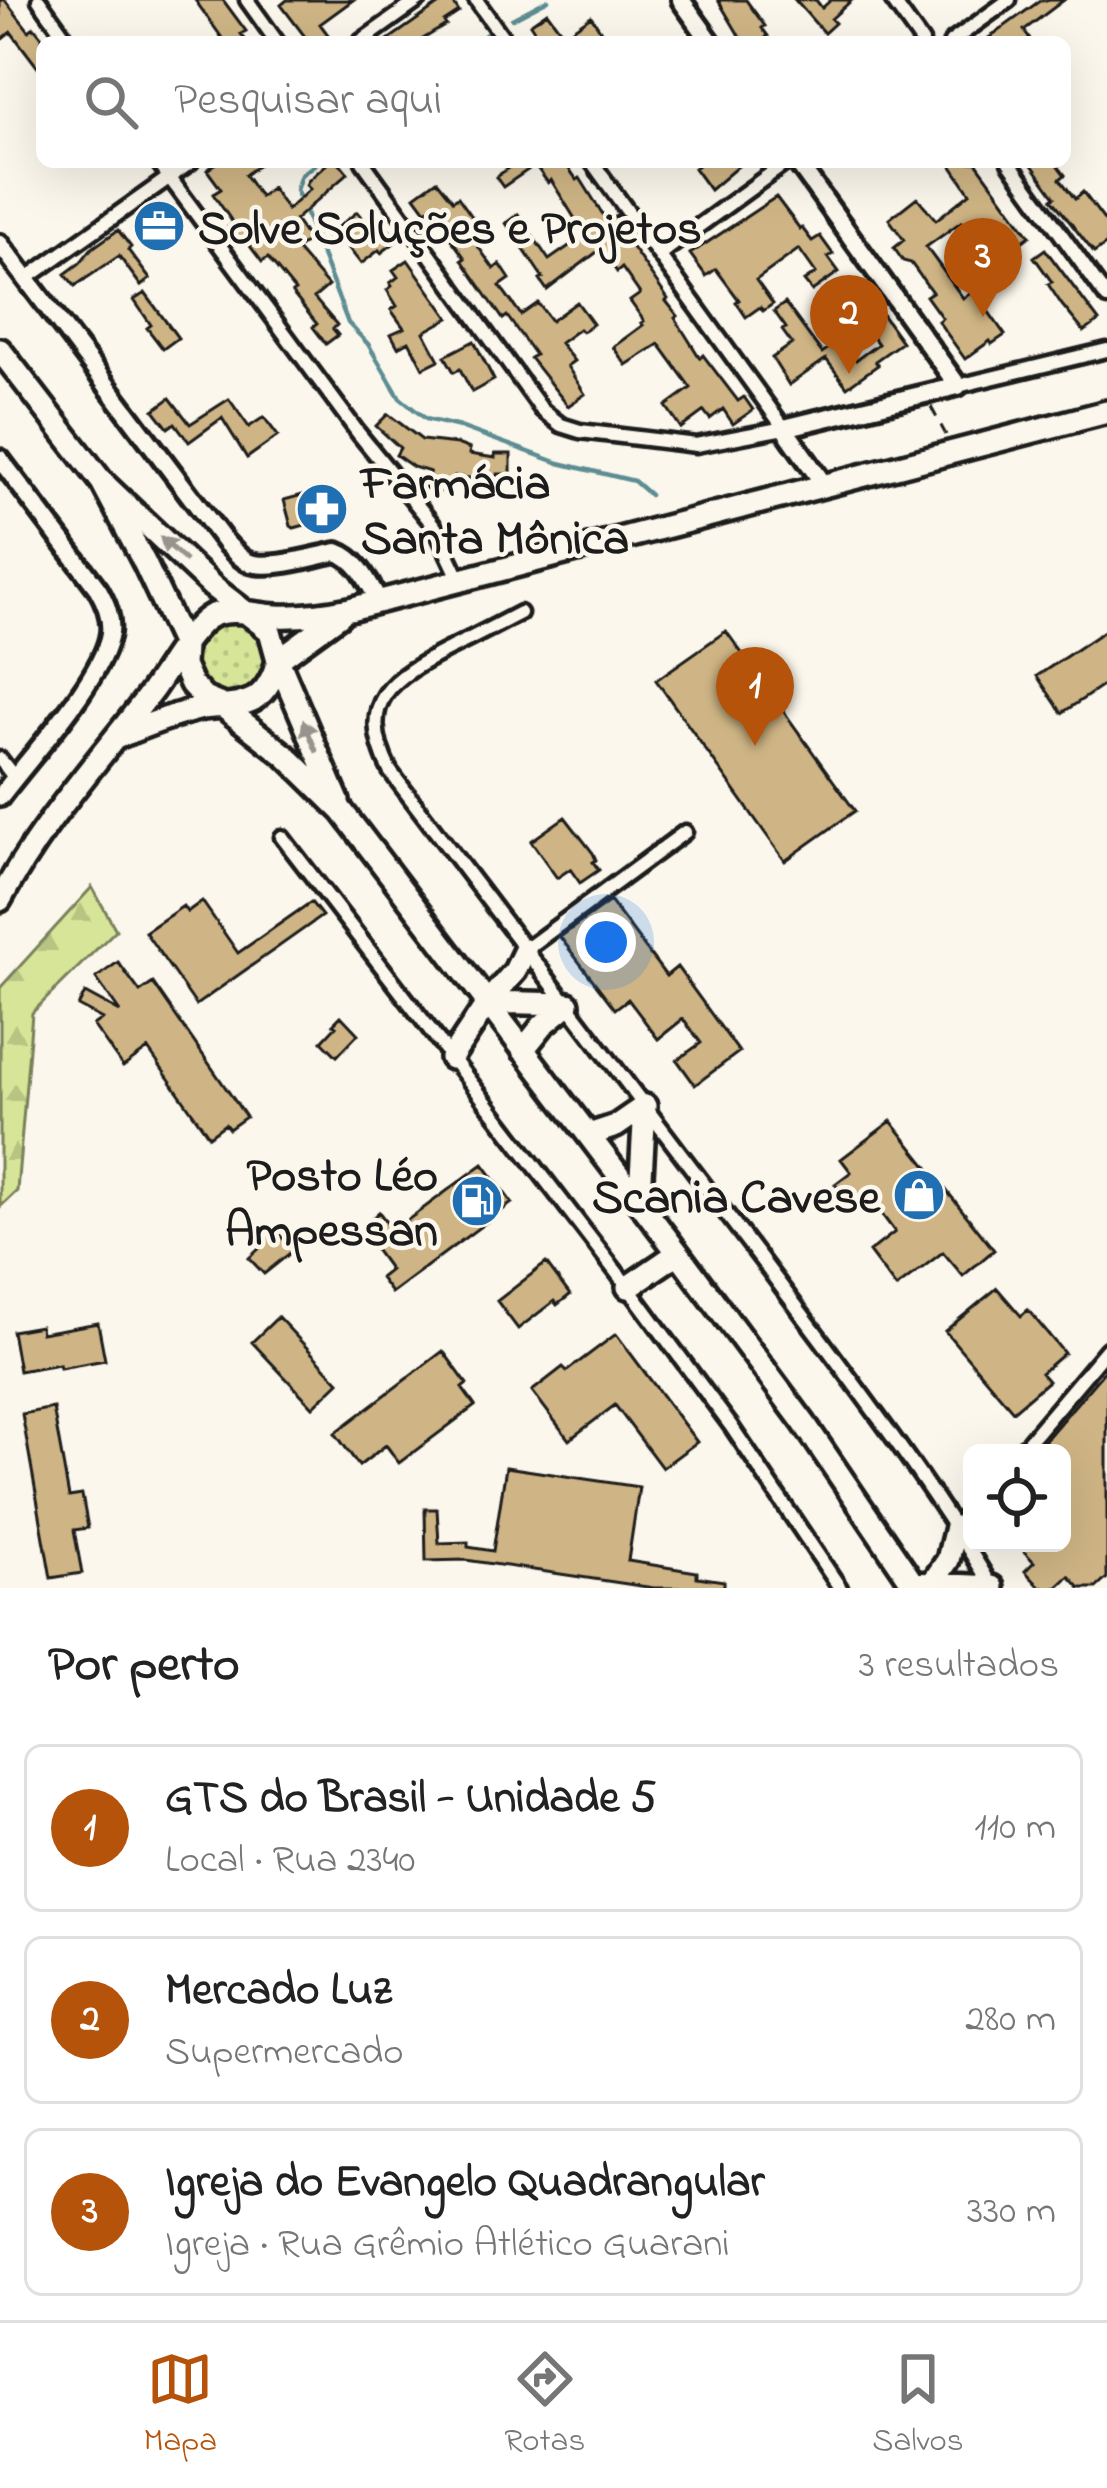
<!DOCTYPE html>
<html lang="pt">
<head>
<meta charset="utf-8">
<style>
	:root { --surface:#fff; --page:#f6f6f6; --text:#222; --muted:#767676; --line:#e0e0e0; --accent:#b45309 }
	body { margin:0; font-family:"Indie Flower",sans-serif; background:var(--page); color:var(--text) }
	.controls { position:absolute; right:36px; bottom:36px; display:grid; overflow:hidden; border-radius:18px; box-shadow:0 12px 48px #0002 }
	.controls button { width:108px; height:108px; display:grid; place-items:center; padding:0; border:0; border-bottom:3px solid var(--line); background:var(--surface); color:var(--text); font:60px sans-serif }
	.you { position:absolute; left:606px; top:942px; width:42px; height:42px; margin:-30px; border:9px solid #fff; border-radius:50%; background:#1a73e8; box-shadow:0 0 0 18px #1a73e833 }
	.badge { display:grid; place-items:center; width:78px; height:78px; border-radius:50%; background:var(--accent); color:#fff; font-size:39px; font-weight:700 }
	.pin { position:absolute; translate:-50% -99px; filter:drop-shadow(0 3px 6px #0008) }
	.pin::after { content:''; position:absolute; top:63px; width:42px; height:36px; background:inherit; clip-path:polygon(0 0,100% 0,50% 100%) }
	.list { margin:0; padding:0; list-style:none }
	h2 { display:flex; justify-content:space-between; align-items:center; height:156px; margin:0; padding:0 48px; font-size:51px }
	h2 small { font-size:39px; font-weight:400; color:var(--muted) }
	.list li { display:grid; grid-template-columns:78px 1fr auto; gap:36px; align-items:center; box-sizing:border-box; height:168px; margin:0 24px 24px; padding:0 24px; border:3px solid var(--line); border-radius:18px }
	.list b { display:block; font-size:45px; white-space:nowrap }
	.list p { margin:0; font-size:39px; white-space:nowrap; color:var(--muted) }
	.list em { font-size:39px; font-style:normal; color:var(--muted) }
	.icon { flex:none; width:66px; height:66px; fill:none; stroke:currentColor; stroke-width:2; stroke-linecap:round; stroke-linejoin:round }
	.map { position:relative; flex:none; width:1107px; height:1588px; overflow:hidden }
	.search { position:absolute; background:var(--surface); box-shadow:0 12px 48px #0002; left:36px; right:36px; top:36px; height:132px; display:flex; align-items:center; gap:30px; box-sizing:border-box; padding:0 42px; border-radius:18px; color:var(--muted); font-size:45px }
	.sheet { height:732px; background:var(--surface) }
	nav { display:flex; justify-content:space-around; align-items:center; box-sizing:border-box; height:168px; border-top:3px solid var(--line); background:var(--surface); font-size:33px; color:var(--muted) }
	nav a { display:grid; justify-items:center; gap:6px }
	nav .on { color:var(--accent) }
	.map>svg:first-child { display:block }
	.grass { fill:url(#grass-dots); stroke:#79805a; stroke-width:3 }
	.forest { fill:url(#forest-firs); stroke:#79805a; stroke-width:3 }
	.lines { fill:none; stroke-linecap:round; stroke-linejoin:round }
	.stream { stroke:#5d8d92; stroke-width:4.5 }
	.building { fill:#cfb585; stroke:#1c1c1c; stroke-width:3 }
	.minor-casing { stroke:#1c1c1c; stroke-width:21 }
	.tertiary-casing { stroke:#1c1c1c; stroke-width:26 }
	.trunk-casing { stroke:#1c1c1c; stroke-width:30 }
	.path { stroke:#1c1c1c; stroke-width:3; stroke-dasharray:12 9; stroke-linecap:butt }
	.minor { stroke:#fbf7ec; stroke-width:12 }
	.tertiary { stroke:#fbf7ec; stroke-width:16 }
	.trunk { stroke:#fbf7ec; stroke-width:21 }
	.oneway { fill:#97948e }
	.labels { text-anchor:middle; stroke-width:9; stroke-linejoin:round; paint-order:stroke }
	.poi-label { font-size:48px; font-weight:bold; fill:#1c1c1c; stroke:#fbf7ec; text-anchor:start }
</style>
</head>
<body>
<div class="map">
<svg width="1107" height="1588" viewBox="0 0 1107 1588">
	<defs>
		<pattern id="grass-dots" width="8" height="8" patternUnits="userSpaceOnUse" patternTransform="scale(3)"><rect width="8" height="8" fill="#d6e598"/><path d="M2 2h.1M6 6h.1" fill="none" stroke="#b7c482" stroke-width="1.8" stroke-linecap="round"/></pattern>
		<pattern id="forest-firs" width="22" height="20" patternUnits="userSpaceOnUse" patternTransform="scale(3)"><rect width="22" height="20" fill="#d6e598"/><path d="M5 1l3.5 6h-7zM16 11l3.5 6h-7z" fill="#b7c482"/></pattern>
	</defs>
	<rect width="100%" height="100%" fill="#fbf7ec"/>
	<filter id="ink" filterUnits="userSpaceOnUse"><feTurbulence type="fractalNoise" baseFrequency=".00833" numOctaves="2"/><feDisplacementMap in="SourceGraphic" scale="24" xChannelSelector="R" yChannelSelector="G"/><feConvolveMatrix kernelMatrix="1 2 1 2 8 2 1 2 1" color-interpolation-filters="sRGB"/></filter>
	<g filter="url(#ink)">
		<path class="grass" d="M194 659a36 36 0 1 1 72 0a36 36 0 1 1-72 0Z"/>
		<path class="forest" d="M92,887L116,930L32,1013L17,1191L0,1207V988Z"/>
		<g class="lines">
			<path class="stream" d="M512,19L548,0
				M476,42L489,32
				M300,199L296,190L301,175L318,162
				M304,209L348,323L368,344L400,398L426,419L460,427L559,463L634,481L650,495"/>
		</g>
		<path class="building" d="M0,0H5L29,31L34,27L42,37V73L11,32L0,41Z
			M195,0H223L246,31L241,34L247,42H225Z
			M287,0H353L320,24L329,36L321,42H309L281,5Z
			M445,0H451L459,12L444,22L446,25L418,42H385Z
			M718,0H746L765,26L762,28L768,36L761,42H743Z
			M795,0H816L822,8L831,0H852L831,19L835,23L824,33Z
			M1041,0H1064L1024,30L1032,42H983Z
			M547,12L564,35L591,16L601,31L585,42H542L530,24Z
			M218,162H262L245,175L260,197L272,188L287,210L310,189L306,185L308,181L329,162H339L348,173L295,220L309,240L296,249L328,286L314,298L337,325L333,329L338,335L326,344L313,327L317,324L292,293L295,291L268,258L262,262L244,238L239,242L228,227L233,223L213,194L221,189L207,170Z
			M516,162H564L577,180L580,178L607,221L616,215L626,230L622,233L668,299L666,301L678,316L675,318L700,358L703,355L738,401L744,397L753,410L733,424L723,409L710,419L704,411L681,428L666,406L691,388L659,344L626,365L613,347L643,325L641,323L644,321L630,301L640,294L622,268L617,272L601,249L547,290L540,280L543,278L506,223L518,214L549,260L585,235L551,180L548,183L535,165L503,187L496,177Z
			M702,162H743L710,190L694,168Z
			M949,162H976L1030,236L1008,252L995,235L976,246L961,222L926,247L963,298L974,291L1005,335L992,344L990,341L965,359L938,321L942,318L926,296L932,292L911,263L903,261L894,248L904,240L889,219L917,197L936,220L970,193Z
			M1030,162H1055L1065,175L1060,179L1075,199L1083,192L1107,224V244L1094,253L1052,199L1055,197Z
			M437,180L453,200L458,197L485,235L475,242L494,269L500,264L510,279L500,286L521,315L538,303L551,321L577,302L593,324L582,332L579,329L560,343L574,361L567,366L585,394L568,406L530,358L535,355L507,316L503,319L462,260L465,258L449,236L454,233L434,205L426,211L415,196Z
			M776,197L800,229L802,228L812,241L820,236L833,254L828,257L839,272L812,291L804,281L816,273L799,249L756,280L773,304L763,311L760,307L746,317L736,302L739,300L716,269L706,276L690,254Z
			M357,212L372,230L382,222L398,240L381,253L379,250L361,264L344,242L336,248L326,236Z
			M118,230L131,247L128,250L150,279L141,286L119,256L75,286L65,274L80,263L91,249Z
			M1045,249L1099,321L1084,332L1062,305L1048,284L1052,282L1034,257Z
			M408,260L449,318L424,332L439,360L423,368L409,341L398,347L391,334L404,328L391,310L397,306L387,290L392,286L390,283L398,277L393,270Z
			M145,293L178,338L163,349L147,328L151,325L134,300Z
			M785,303L822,353L841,339L856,360L878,344L859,318L876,306L902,342L875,361L878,365L847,387L826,359L789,385L772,358L792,344L782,330L786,328L774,311Z
			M474,341L494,380L472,392L460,369L454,372L445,356Z
			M170,398L190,424L229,399L249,427L264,417L278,436L247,458L222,418L189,442L175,423L168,428L154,410Z
			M388,414L422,440L457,444L470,449L469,454L495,458V454H511V474H497L496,482L455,476L454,483L443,482L439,493L425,488L430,472L413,467L396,455L400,448L376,426Z
			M324,489L330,518L294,528L291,526L284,500Z
			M1107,629V683L1062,713L1037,676Z
			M726,631L855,811L785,861L656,680Z
			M565,817L593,853L596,860L593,862L599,870L580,883L570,869L557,878L531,841Z
			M202,901L238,953L311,902L322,916L196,1005L145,932L183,906L187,912Z
			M610,901L666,976L677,967L739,1052L695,1085L677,1060L701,1043L683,1019L658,1039L628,999L615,1009L560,937Z
			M118,962L140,992L153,983L246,1117L229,1129L225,1124L209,1136L148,1049L123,1067L93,1025L102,1019L78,1006L85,993L120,1012L96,978Z
			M341,1016L358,1034L337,1056L322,1041L336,1026L333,1024Z
			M891,1121L994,1250L963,1276L943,1252L896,1288L869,1252L895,1232L868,1196L853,1208L835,1184L851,1172L841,1159Z
			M483,1164L512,1203L391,1293L380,1278L390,1270L360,1229L379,1212L393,1231Z
			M273,1228L294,1250L264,1274L249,1258L262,1246L258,1242Z
			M546,1263L570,1295L557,1305L554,1301L518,1329L497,1301Z
			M997,1288L1021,1316L1028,1310L1064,1353L1041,1373L1048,1381L1013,1411L945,1331Z
			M278,1317L339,1382L313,1407L252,1342Z
			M98,1323L105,1360L60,1368L59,1364L19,1371L12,1331L40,1326L41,1333Z
			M616,1334L697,1442L662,1468L615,1405L569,1440L532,1391L563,1367L567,1371Z
			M443,1351L467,1384L462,1388L475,1406L399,1463L386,1445L359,1466L335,1433Z
			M1107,1368V1578L1096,1588H1080L1069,1576L1056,1588H1041L1025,1571L1034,1562L1016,1543H1062V1453H1034Z
			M53,1408L69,1497L82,1495L88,1528L74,1530L82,1573L51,1578L22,1414Z
			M506,1467L639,1487L628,1561L697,1572V1577L724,1581V1588H654L466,1560L426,1561L425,1509H437L439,1543L468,1542V1547L493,1551Z"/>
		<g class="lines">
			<g class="minor-casing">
				<path id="minor" d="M39,0L69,42
					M247,0L277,42
					M476,0L506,42
					M892,0L922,42
					M360,42L419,0
					M951,42L1009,0
					M158,162L359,434L435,527L460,580
					M363,162L542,410L561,425L580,431L696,445L784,428L592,162
					M1009,162L1107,298
					M659,255L787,162
					M26,279L191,162
					M958,386L1107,350
					M520,613C497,625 474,637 451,648C392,678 355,700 390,771C515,936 641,1100 766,1266C844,1371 925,1474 992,1587
					M0,759L14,777
					M282,837L634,1295L731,1426L840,1588
					M525,950L685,832
					M1019,1453L1107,1349
					M956,1527L972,1508"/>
			</g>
			<g class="tertiary-casing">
				<path id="tertiary" d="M681,0L711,42
					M797,162L958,386L784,428L825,486
					M0,244L225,542C232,549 239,558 248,562C268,571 315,556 337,552C359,560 368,582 379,601
					M0,459L98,589C106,603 112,617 110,633C104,677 29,758 0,797"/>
			</g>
			<g class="trunk-casing">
				<path id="trunk" d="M0,350L102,482L213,587L270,631L278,660L338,801
					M102,482L145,564L184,647L183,666L191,684L204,698L221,705L286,756L342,811L678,1253L804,1423L916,1588
					M278,660L340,615
					M118,737C144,726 170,716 198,709C216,705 238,708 254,699C268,690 274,676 278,660
					M0,900C42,822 98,762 151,692C166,672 193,623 213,615C233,607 256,615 277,616C301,617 325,614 350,609L1107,412
					M488,1002L568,1004
					M523,1050L543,1025L568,1004
					M451,1058L488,1002L515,971L525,950
					M589,1135L616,1126L645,1106
					M643,1206L641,1177L645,1106
					M628,1287L678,1253
					M912,1583L992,1587
					M931,1585L948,1560L956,1527"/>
			</g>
			<path class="path" d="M931,407L946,435"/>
			<use href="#minor" class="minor"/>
			<use href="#tertiary" class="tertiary"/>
			<use href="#trunk" class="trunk"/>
		</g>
		<defs><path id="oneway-solid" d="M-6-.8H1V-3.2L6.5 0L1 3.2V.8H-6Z" transform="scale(3)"/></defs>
		<g class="oneway">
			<use href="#oneway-solid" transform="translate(173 549) rotate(-137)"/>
			<use href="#oneway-solid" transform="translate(310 736) rotate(-113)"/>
		</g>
	</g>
	<defs>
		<g id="office-disc" transform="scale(2.7)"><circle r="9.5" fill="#1f6fb2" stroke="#fbf7ec"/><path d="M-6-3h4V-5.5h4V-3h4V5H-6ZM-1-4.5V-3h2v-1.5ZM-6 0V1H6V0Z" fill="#fff"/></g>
		<g id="pharmacy-disc" transform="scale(2.7)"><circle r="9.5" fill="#1f6fb2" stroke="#fbf7ec"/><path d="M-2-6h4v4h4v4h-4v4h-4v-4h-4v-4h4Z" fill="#fff"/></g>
		<g id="shop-disc" transform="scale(2.7)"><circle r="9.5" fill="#1f6fb2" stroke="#fbf7ec"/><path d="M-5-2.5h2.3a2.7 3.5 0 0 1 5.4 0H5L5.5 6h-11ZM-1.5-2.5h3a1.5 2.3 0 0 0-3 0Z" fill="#fff"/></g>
		<g id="fuel-disc" transform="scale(2.7)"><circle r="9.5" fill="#1f6fb2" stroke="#fbf7ec"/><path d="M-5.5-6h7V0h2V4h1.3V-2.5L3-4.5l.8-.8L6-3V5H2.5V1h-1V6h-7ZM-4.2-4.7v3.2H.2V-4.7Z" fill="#fff"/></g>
	</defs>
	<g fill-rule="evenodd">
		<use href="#office-disc" x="159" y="226"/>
		<use href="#pharmacy-disc" x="322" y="509"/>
		<use href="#shop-disc" x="919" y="1195"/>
		<use href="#fuel-disc" x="477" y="1201"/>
	</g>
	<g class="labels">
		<g class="poi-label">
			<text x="198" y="243">Solve Soluções e Projetos</text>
			<text x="361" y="498">Farmácia<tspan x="361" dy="55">Santa Mônica</tspan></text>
			<text x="438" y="1190" text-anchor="end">Posto Léo<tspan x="438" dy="55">Ampessan</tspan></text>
			<text x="880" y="1212" text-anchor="end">Scania Cavese</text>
		</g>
	</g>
</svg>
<div class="controls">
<button><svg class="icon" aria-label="locate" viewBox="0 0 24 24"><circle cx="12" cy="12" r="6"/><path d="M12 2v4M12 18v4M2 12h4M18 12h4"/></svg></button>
</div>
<div class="you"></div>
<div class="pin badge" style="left:755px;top:746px">1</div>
<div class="pin badge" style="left:849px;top:374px">2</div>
<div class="pin badge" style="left:983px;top:317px">3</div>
<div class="search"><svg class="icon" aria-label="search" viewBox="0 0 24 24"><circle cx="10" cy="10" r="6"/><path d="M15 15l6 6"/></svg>Pesquisar aqui</div>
</div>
<section class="sheet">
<h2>Por perto<small>3 resultados</small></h2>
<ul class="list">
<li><span class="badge">1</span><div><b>GTS do Brasil - Unidade 5</b><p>Local · Rua 2340</p></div><em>110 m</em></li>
<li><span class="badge">2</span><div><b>Mercado Luz</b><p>Supermercado</p></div><em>280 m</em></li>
<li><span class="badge">3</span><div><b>Igreja do Evangelo Quadrangular</b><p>Igreja · Rua Grêmio Atlético Guarani</p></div><em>330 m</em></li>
</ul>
</section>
<nav>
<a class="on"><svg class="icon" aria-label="map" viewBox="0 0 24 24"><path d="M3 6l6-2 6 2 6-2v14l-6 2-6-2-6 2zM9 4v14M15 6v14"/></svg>Mapa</a>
<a><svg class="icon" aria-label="directions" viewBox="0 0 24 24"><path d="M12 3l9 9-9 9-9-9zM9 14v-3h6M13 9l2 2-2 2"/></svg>Rotas</a>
<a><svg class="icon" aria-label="saved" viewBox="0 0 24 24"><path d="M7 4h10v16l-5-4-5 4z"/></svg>Salvos</a>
</nav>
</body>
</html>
